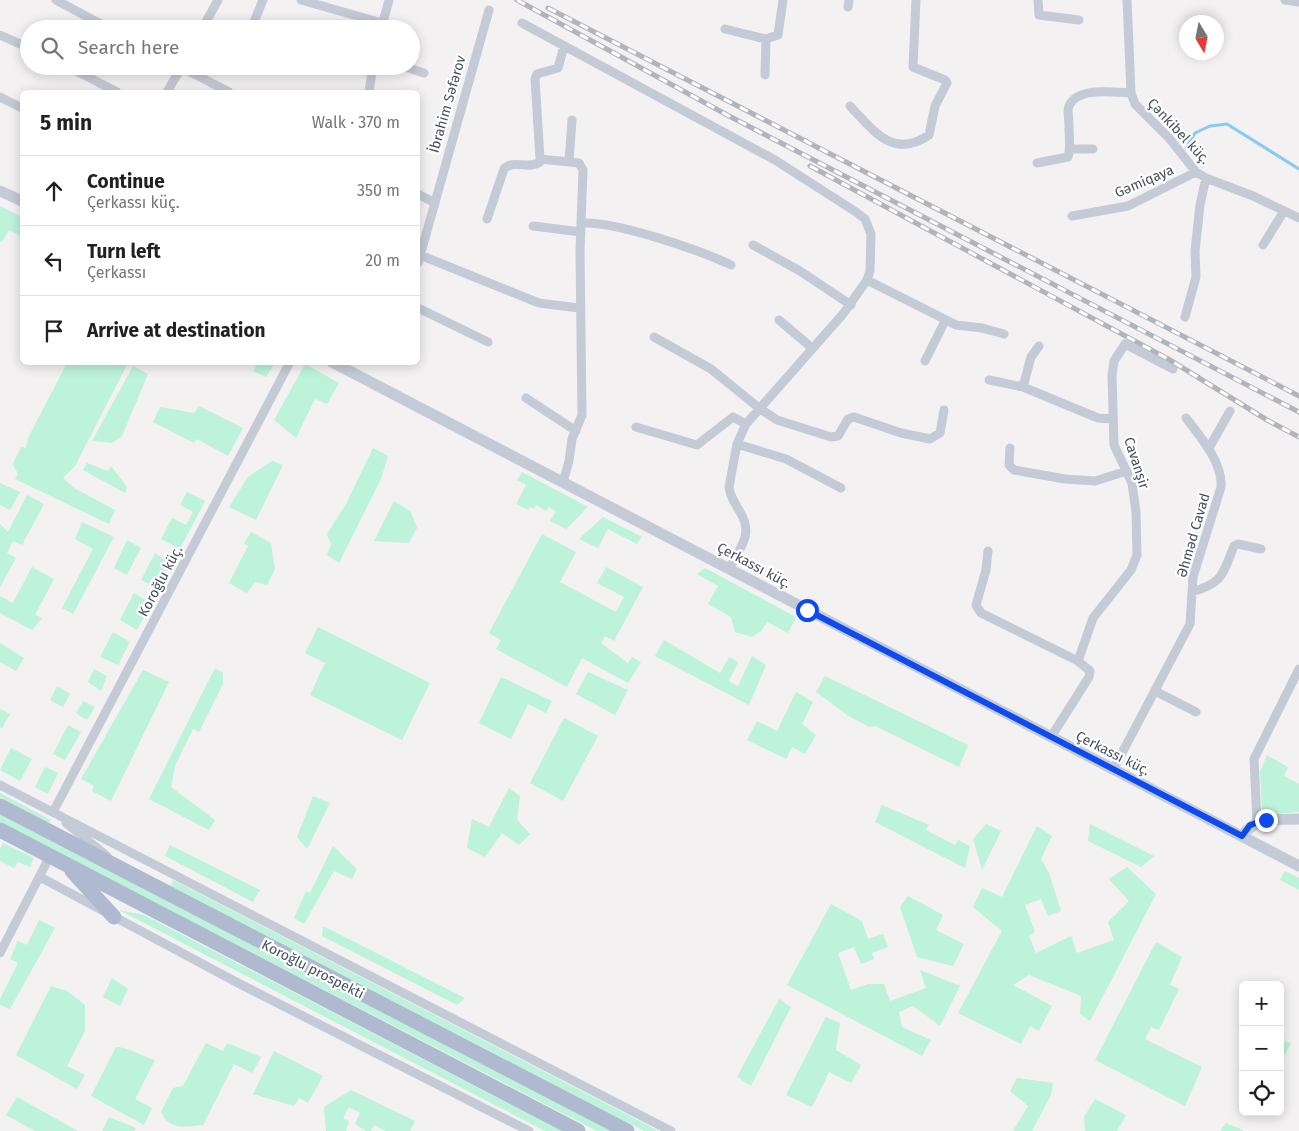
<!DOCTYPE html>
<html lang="en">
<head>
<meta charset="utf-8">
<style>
	:root { --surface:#fff; --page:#f2f2f2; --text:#202124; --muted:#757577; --line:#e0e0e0 }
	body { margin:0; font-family:"Fira Sans",sans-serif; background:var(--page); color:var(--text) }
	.controls { position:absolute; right:15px; bottom:15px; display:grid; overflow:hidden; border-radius:8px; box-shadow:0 2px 12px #0003 }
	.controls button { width:45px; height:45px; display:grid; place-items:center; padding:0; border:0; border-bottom:1px solid var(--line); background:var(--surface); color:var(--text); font:25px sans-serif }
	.compass { position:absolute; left:1179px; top:15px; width:45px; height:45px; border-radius:50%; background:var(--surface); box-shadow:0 2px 12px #0003; rotate:170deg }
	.stop { position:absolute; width:15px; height:15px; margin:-11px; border:4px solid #0d4af0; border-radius:50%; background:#fff }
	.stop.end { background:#0d4af0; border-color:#fff; box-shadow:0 1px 5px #0008 }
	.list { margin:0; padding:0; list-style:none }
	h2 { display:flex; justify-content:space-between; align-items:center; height:65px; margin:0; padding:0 20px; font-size:21px }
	h2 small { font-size:16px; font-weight:400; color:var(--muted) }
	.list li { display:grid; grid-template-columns:32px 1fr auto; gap:15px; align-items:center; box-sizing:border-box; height:70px; padding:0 20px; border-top:1px solid var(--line) }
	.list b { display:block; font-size:19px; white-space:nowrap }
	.list p { margin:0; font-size:16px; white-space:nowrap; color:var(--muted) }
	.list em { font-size:16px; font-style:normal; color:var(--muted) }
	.icon { flex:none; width:28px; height:28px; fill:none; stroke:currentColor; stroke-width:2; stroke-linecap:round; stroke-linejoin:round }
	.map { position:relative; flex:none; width:1299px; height:1131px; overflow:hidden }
	.search { position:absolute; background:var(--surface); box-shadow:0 2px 12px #0003; left:20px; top:20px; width:400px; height:55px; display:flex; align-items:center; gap:12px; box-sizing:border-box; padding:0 18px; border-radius:28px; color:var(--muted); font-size:19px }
	.panel { position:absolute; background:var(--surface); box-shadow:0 2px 12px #0003; left:20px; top:90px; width:400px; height:275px; border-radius:8px }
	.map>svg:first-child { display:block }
	.green { fill:#bdf2db }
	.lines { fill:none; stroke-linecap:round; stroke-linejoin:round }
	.stream { stroke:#88caf2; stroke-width:3 }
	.minor { stroke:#c4cad6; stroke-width:9 }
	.tertiary { stroke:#c4cad6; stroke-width:11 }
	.primary { stroke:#afbad1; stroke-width:15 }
	.rail-casing { stroke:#b2b4bb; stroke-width:5 }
	.rail { stroke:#fff; stroke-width:3; stroke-dasharray:9; stroke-linecap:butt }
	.route { stroke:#0d4af0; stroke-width:6 }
	.labels { text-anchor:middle; stroke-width:4.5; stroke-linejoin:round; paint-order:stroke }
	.street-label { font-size:14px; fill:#475060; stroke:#fff }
</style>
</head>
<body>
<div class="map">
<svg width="1299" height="1131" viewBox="0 0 1299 1131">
	<rect width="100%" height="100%" fill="#f3f1f1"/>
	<path class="green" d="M0,206L22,217V237L9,230L2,242L0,241Z
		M67,363H128L75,466L63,478L74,488L115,510L109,524L15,479L18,474L13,464L21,447L26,448L28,438Z
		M258,363V362L275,363L266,377L253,371Z
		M305,364L339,383L327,404L315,399L296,438L274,420Z
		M133,366L148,374L122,436L112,443L92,441Z
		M199,406L243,428L228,456L197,439L194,443L153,422L160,407L194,413Z
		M373,448L388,456L381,479L339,563L327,555L331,544L327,534L346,504Z
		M272,461L283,465L256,520L229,507L248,477Z
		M87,463L108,471L111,466L127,487L125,493L83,470Z
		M522,472L588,507L566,529L550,521L556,511L549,507L546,511L536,505L534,509L530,507L528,510L516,504L526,485L517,480Z
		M0,483L20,492L10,510L0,505Z
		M187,492L205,501L180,549L161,539L172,518L186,525L193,512L180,505Z
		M27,495L44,504L22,545L13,541L7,553L16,558L0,587V524L8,532Z
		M394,501L411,512L417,528L409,543L374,541Z
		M603,517L642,537L637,544L608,529L598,548L579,539Z
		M82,522L114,537L73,614L62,608L93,549L75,539Z
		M251,532L271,543L275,569L267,585L255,582L247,593L229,583L248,546L244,543Z
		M542,534L576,552L560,582L616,612L624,597L597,583L606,567L643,587L614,641L605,636L601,643L628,663L632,657L641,662L628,683L582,658L567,687L496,649L501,640L489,633Z
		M127,540L141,548L127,575L114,568Z
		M155,553L171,564L157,589L141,580Z
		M32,567L54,579L35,615L42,618L32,630L0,613V596L13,603Z
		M705,568L796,617L788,633L767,622L762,630L752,637L735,632L731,617L708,604L718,586L697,574Z
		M134,593L151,603L137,630L120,620Z
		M318,627L430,683L402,740L310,695L325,663L305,653Z
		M113,632L130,642L118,665L100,657Z
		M664,640L720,673L729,657L738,662L729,681L738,686L752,656L766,665L749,705L655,656Z
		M0,643L24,658L16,671L0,662Z
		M215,668L223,673V684L199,732L193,729L175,766L171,787L215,820L209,830L149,799Z
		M94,669L107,676L101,691L88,682Z
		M143,670L169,682L111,801L92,791L94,786L81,779Z
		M588,672L628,690L615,715L576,694Z
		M825,676L968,745L959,767L875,726L869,727L847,715L816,692Z
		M501,677L552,701L546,713L528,704L511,739L479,723Z
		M57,686L70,694L63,707L50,700Z
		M796,692L813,702L802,724L816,735L805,754L792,747L786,759L747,740L757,721L777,731Z
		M83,701L95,707L87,720L76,713Z
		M0,709L10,714L2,728L0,727Z
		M564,718L598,736L563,801L530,783Z
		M68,725L81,732L65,760L53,754Z
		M11,748L32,759L20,781L0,770Z
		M1267,755L1288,767L1284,776L1299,784V812L1262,815L1260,772Z
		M45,767L58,773L48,794L35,787Z
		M509,788L520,796L517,820L530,834L519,845L502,833L485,857L467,848L472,819L489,827Z
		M0,793L51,820L48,823L0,797Z
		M313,796L330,803L307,849L297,837Z
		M882,805L929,825L926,830L955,845L958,840L970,846L965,868L875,822Z
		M0,814L611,1131H597L0,822Z
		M986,824L1001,831L982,870L973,839Z
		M1090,824L1154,856L1141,867L1088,841Z
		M1037,826L1052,836L1041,859L1049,873L1061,911L1048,916L1041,899L1025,905L1035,932L1029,936L1036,953L1071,936L1077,953L1114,940L1108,922L1129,901L1109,879L1127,867L1156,894L1090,1021L1080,1014L1081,996L1029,975L1013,985L1052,1006L1039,1031L1030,1026L1021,1044L958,1013L1002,931L973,907L982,888L1002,897Z
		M3,843L34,858L30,867L18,862L14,868L0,861V849Z
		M170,845L260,890L253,902L165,856Z
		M333,846L357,869L352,879L334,871L304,924L294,918L306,891L310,893Z
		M1285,871L1299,878V890L1280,880Z
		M173,880L659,1131H644L171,886Z
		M908,896L943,915L936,930L964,944L953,966L917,957L900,907Z
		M831,904L862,921L868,939L883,934L888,947L872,953L874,959L861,964L854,947L838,953L851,990L868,984H884L890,1001L926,988L920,970L960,986L940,1026L913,1006L899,1012L902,1027L931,1040L922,1056L787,985Z
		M119,910L144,915L562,1131H545Z
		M39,920L55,928L10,1009L0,1005V999L18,963L10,959L18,941L27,945Z
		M323,926L465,998L457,1005L322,936Z
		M1156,942L1182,957L1170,985L1179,989L1159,1030L1151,1027L1145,1039L1202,1067L1185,1106L1095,1060Z
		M112,978L128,989L120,1006L103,997Z
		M51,986L67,991L85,1005V1031L67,1066L85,1075L77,1089L16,1055Z
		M779,999L791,1007L751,1086L737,1077Z
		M826,1017L840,1023L836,1050L861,1065L851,1083L829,1072L812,1107L786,1095Z
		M1280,1040L1291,1043L1280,1063Z
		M206,1043L223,1051L227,1043L261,1057L252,1073L234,1064L203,1125C184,1127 169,1130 161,1112L173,1088L183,1086Z
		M116,1047C127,1047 144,1057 155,1060L135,1099L152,1108L144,1125L91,1096Z
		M274,1051L323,1076L308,1103L299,1098L294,1106L253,1094Z
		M1017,1078L1053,1083L1051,1095L1032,1131H1013L1028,1106L1010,1091Z
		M351,1090L415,1121L410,1131H385L374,1125L371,1131H366L355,1124L360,1113L349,1107L343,1118L349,1121L346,1131H326L324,1107Z
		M17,1097L78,1131H35L6,1115Z
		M1095,1099L1126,1115L1117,1131H1085L1084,1117Z
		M109,1117L136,1128L134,1131H102Z
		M1226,1123L1243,1130L1242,1131H1220Z"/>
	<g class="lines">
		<path class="stream" d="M1186,148L1195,133L1210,126L1227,124L1299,169"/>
		<path class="minor" d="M56,0L110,29
			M301,0L382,23
			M1038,0L1039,15L1079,20
			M1127,0L1131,93L1135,104L1169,138L1196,172L1206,178L1253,196L1299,218
			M1285,0L1299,2
			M848,7L849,0
			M522,23L775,160L856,212L865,219L871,234L870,271L867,280L843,314L746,424L737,444L729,487C730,497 735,503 740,512C754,535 740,547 729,569
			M202,29L218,0
			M251,29L263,0
			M381,29L389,0
			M725,29L766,39L778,35L783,0
			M0,35L29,48
			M67,66L117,92
			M179,66L229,92
			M402,66L424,73
			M765,75L766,39
			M167,92L182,66
			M369,92L373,66
			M0,97L22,108
			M850,106C873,130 893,160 929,135L935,106L947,83L945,80L913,67L916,0
			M1070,149H1093
			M569,161L572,120
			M1037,163L1068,157C1071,148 1069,137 1069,126C1069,121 1068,115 1068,110C1072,86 1113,92 1131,93
			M418,194L435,203
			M1072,216L1128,206L1196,172
			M487,219L504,169C513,159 529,170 540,162V159
			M582,223C616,221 699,250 731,265
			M533,226L581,232
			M753,245L800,271L851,305
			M1263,245L1284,211
			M420,255L539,303L579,308
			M418,263L489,10
			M867,280L956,325L982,328L1004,334
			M418,308L488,342
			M1185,317L1196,277L1195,251L1200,205L1206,178
			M779,320L812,348
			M654,337L711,369L759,408L777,420L831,437L838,436L848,419L854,417L901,433L930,439L940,433L944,410
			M925,361L945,321
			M989,380L1023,387L1098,418L1113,419
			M1023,387L1031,357L1039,346
			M526,398L576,431
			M636,427L697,445L733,417L746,424
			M737,444L786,459L841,488
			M1010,448L1009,465L1014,470L1065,479L1095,481L1127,471
			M1209,448L1230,411
			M563,482L569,461L572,439L582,415L580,251L583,170L579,163L540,159L535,79L537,74L558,68L564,46
			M988,551L986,570L976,605L981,613L1078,661L1090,671L1089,677L1051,737
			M1192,592C1224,582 1222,575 1234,546L1238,544L1261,549
			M1078,661L1093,618L1131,570L1137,555L1136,512L1132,483L1114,445L1112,375L1114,361L1125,344L1173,369
			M1155,691L1196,712
			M1113,770L1190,624L1193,577L1221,487C1223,463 1200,436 1186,418
			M0,785L671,1131
			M56,814L53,812L290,362
			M1257,822L1254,759L1299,669
			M66,823L107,856
			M40,877L238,983L529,1131
			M0,953L50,856"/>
		<path class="tertiary" d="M0,191L22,201
			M332,362L1299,866
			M1242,836C1258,815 1275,820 1299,819"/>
		<path class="primary" d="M0,806L627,1131
			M0,830L578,1131
			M72,871L114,917"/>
		<g class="rail-casing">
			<path id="rail" d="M517,0L729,116L1299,412
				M548,8L1299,396
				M810,166L1170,360L1267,420L1299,437"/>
		</g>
		<use href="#rail" class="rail"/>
	</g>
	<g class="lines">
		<path class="route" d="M807,610L1242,836L1250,825L1266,820"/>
	</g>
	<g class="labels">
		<g class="street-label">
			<text transform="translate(447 104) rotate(-74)" y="5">İbrahim Səfərov</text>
			<text transform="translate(1179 131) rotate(47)" y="5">Çənkibel küç.</text>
			<text transform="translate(1144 181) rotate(-23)" y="5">Gəmiqaya</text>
			<text transform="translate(1137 463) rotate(72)" y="5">Cavanşir</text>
			<text transform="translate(1193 535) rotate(-74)" y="5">Əhməd Cavad</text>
			<text transform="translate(754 565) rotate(28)" y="5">Çerkassı küç.</text>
			<text transform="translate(160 581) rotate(-62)" y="5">Koroğlu küç.</text>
			<text transform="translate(1113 753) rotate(27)" y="5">Çerkassı küç.</text>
			<text transform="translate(313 969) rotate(27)" y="5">Koroğlu prospekti</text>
		</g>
	</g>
</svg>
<div class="controls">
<button>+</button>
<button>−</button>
<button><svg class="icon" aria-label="locate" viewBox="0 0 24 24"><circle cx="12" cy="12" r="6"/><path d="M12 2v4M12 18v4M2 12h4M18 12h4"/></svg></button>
</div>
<svg class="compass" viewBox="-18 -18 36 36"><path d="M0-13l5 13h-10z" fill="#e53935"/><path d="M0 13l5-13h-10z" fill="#757577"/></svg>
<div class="stop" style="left:807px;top:610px"></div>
<div class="stop end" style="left:1266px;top:820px"></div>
<div class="search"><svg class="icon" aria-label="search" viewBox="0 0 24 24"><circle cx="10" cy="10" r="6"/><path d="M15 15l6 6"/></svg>Search here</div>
<section class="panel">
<h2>5 min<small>Walk · 370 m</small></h2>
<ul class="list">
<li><svg class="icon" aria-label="ahead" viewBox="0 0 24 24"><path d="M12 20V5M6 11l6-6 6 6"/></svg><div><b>Continue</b><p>Çerkassı küç.</p></div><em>350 m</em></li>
<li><svg class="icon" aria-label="left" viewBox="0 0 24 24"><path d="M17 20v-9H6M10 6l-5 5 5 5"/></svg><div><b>Turn left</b><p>Çerkassı</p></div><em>20 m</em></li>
<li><svg class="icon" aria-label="arrive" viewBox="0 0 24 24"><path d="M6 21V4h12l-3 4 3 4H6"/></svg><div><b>Arrive at destination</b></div></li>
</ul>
</section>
</div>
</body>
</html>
